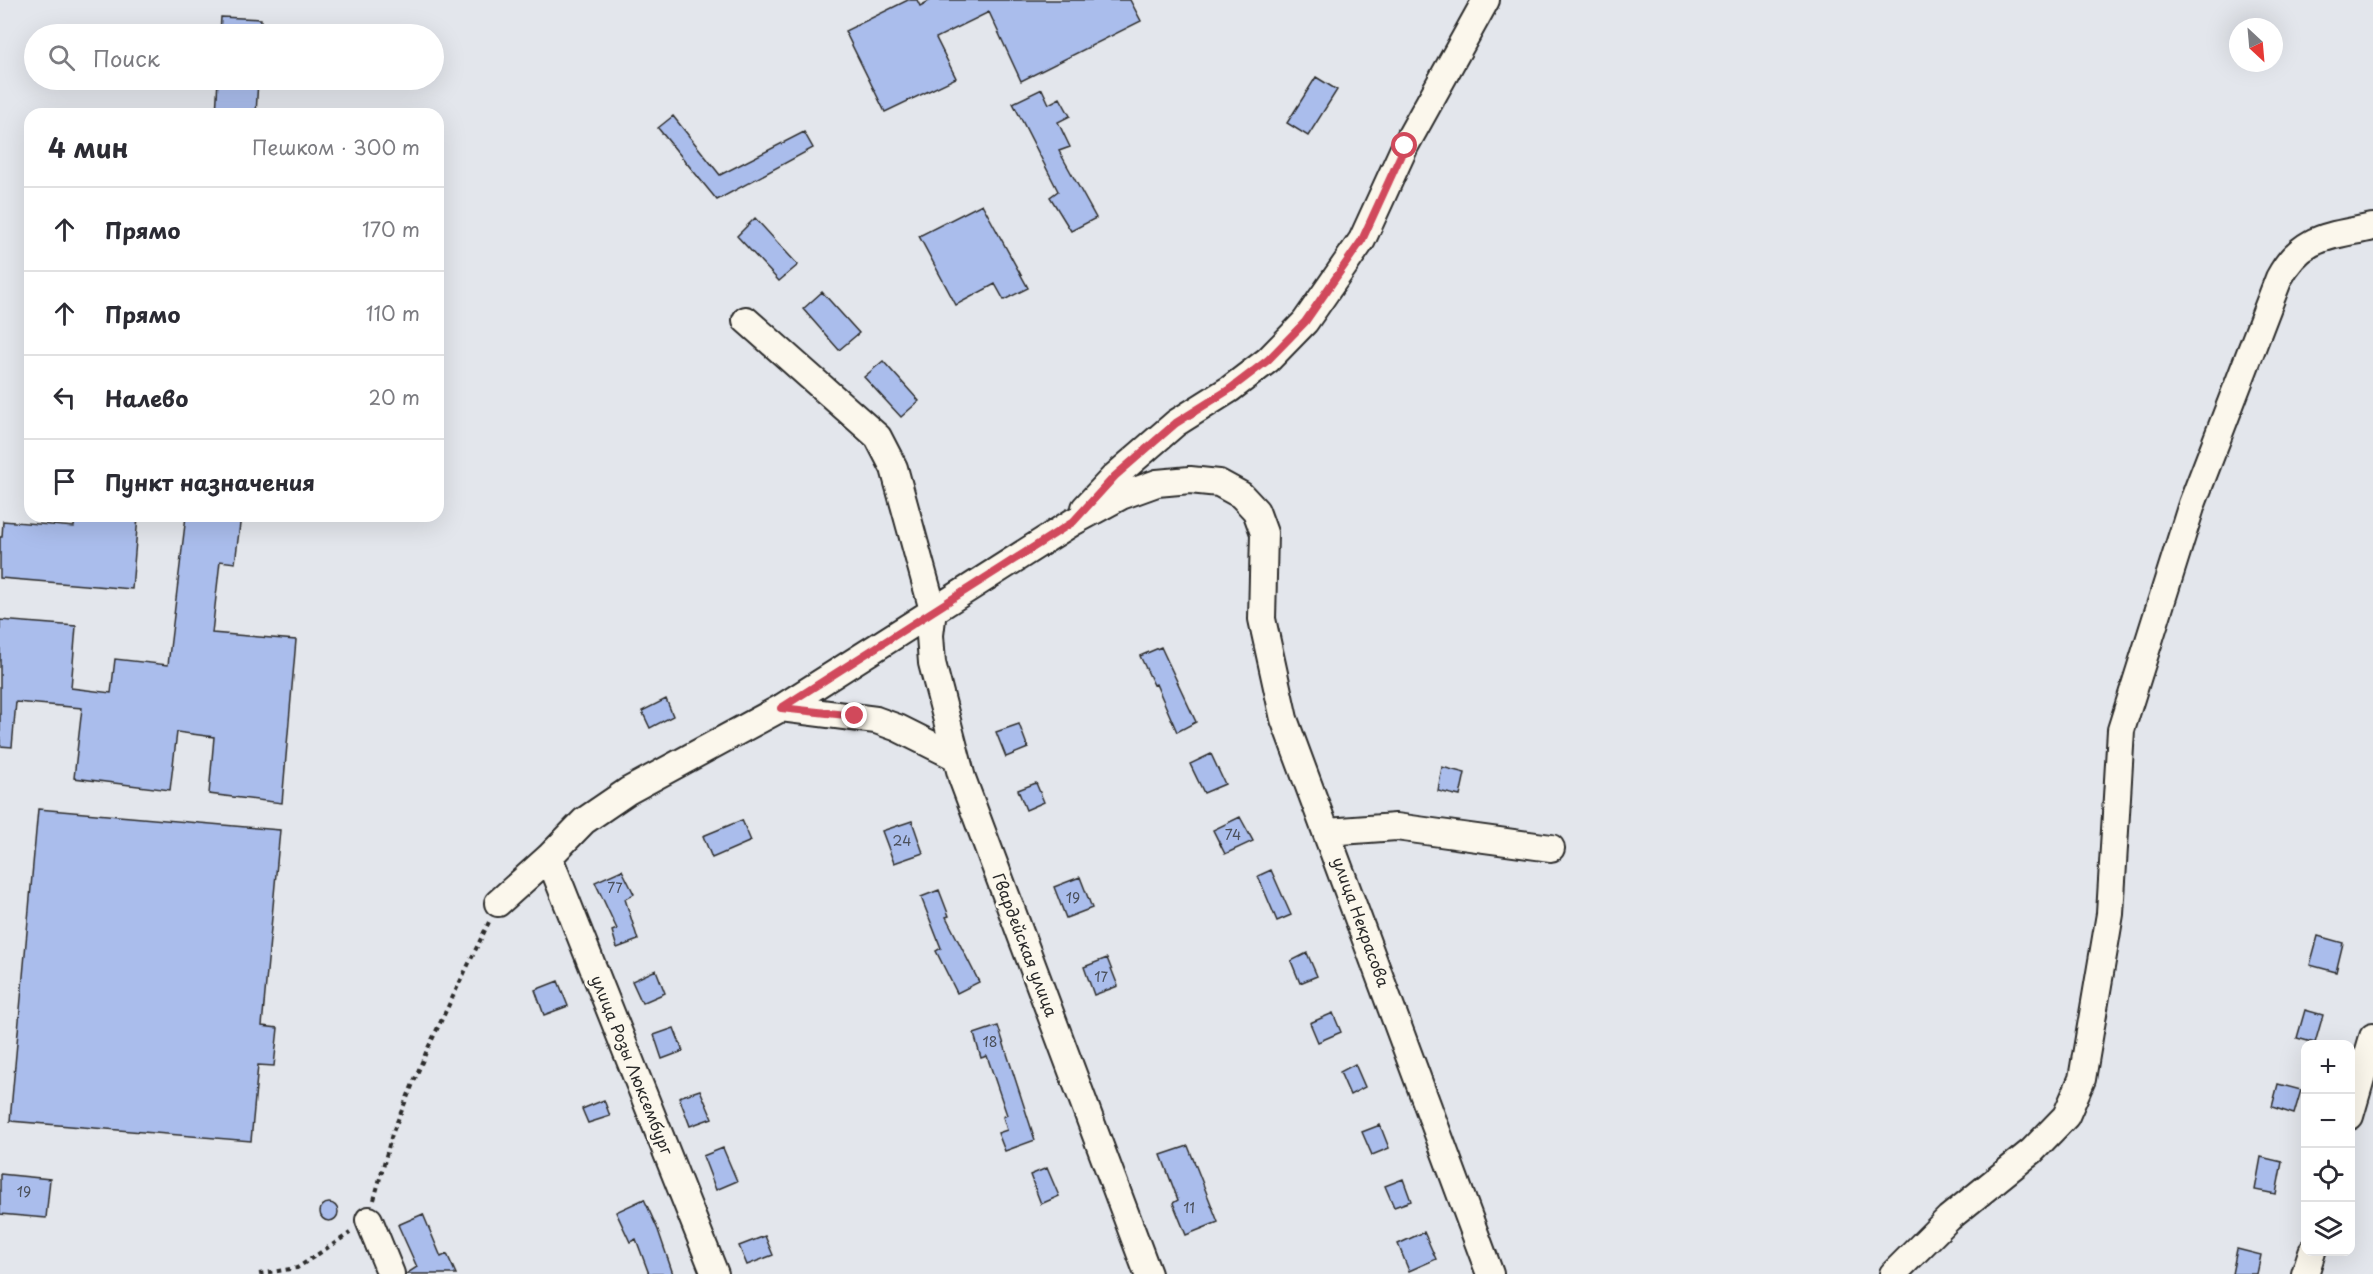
<!DOCTYPE html>
<html lang="ru">
<head>
<meta charset="utf-8">
<style>
	:root { --surface:#fff; --page:#f7f7f7; --text:#2b2b33; --muted:#7c7c81; --line:#e1e1e2 }
	body { margin:0; font-family:"Playpen Sans",sans-serif; background:var(--page); color:var(--text) }
	.controls { position:absolute; right:18px; bottom:18px; display:grid; overflow:hidden; border-radius:12px; box-shadow:0 6px 24px #0002 }
	.controls button { width:54px; height:54px; display:grid; place-items:center; padding:0; border:0; border-bottom:2px solid var(--line); background:var(--surface); color:var(--text); font:30px sans-serif }
	.compass { position:absolute; left:2229px; top:18px; width:54px; height:54px; border-radius:50%; background:var(--surface); box-shadow:0 6px 24px #0002; rotate:154deg }
	.stop { position:absolute; width:18px; height:18px; margin:-14px; border:4px solid #d1495b; border-radius:50%; background:#fff }
	.stop.end { background:#d1495b; border-color:#fff; box-shadow:0 2px 6px #0008 }
	.list { margin:0; padding:0; list-style:none }
	h2 { display:flex; justify-content:space-between; align-items:center; height:78px; margin:0; padding:0 24px; font-size:26px }
	h2 small { font-size:20px; font-weight:400; color:var(--muted) }
	.list li { display:grid; grid-template-columns:39px 1fr auto; gap:18px; align-items:center; box-sizing:border-box; height:84px; padding:0 24px; border-top:2px solid var(--line) }
	.list b { display:block; font-size:22px; white-space:nowrap }
	.list em { font-size:20px; font-style:normal; color:var(--muted) }
	.icon { flex:none; width:33px; height:33px; fill:none; stroke:currentColor; stroke-width:2; stroke-linecap:round; stroke-linejoin:round }
	.map { position:relative; flex:none; width:2373px; height:1274px; overflow:hidden }
	.search { position:absolute; background:var(--surface); box-shadow:0 6px 24px #0002; left:24px; top:24px; width:420px; height:66px; display:flex; align-items:center; gap:15px; box-sizing:border-box; padding:0 21px; border-radius:33px; color:var(--muted); font-size:22px }
	.panel { position:absolute; background:var(--surface); box-shadow:0 6px 24px #0002; left:24px; top:108px; width:420px; height:414px; border-radius:18px }
	.map>svg:first-child { display:block }
	.building { fill:#aabdec; stroke:#2b2b2b; stroke-width:1.5 }
	.lines { fill:none; stroke-linecap:round; stroke-linejoin:round }
	.minor-casing { stroke:#2b2b2b; stroke-width:30 }
	.path { stroke:#2b2b2b; stroke-width:4; stroke-dasharray:4.5 4.5; stroke-linecap:butt }
	.minor { stroke:#fbf7ec; stroke-width:26 }
	.route { stroke:#d1495b; stroke-width:8 }
	.labels { text-anchor:middle; stroke-width:6; stroke-linejoin:round; paint-order:stroke }
	.number-label { font-size:14px; fill:#4b505b }
	.street-label { font-size:16px; fill:#2b2b2b; stroke:#fbf7ec }
</style>
</head>
<body>
<div class="map">
<svg width="2373" height="1274" viewBox="0 0 2373 1274">
	<rect width="100%" height="100%" fill="#e3e6ec"/>
	<filter id="ink" filterUnits="userSpaceOnUse"><feTurbulence type="fractalNoise" baseFrequency=".0167" numOctaves="2"/><feDisplacementMap in="SourceGraphic" scale="12" xChannelSelector="R" yChannelSelector="G"/><feConvolveMatrix kernelMatrix="1 2 1 2 8 2 1 2 1" color-interpolation-filters="sRGB"/></filter>
	<g filter="url(#ink)">
		<path class="building" d="M908,0H917L920,6L931,0H1130L1141,21L1021,81L989,12L936,38L956,78L885,112L845,31Z
			M221,17L261,19L260,34H220Z
			M1316,77L1337,90L1308,136L1287,123Z
			M218,80H258L256,114H216Z
			M1042,89L1049,104L1060,98L1070,116L1058,122L1070,147L1059,151L1096,218L1071,231L1050,197L1058,191L1013,103Z
			M673,116L720,175L804,132L813,148L717,200L658,128Z
			M982,204L1028,288L1004,300L995,284L956,305L919,236Z
			M755,218L798,265L779,281L737,236Z
			M822,292L859,333L839,350L803,309Z
			M883,361L919,401L901,417L864,377Z
			M75,516H138L132,589L0,578V537H2L3,521L74,527Z
			M186,516H241L235,563L220,561L212,633L296,640L282,803L209,794L214,737L177,732L170,790L74,778L82,708L16,702L12,747L0,746V620L76,626L71,688L111,693L115,659L168,665Z
			M1161,647L1196,722L1177,732L1156,684L1154,685L1140,656Z
			M666,699L673,716L650,728L642,711Z
			M1019,724L1028,748L1006,757L996,732Z
			M1211,754L1225,784L1204,793L1190,764Z
			M1442,767L1465,773L1460,796L1438,791Z
			M1036,783L1044,802L1026,810L1018,790Z
			M38,809L280,830L262,1026L278,1028L274,1066L258,1065L251,1141L10,1121Z
			M1240,817L1253,841L1225,854L1213,830Z
			M742,820L751,841L712,858L703,836Z
			M912,821L923,853L894,863L882,831Z
			M622,870L634,894L625,899L638,940L617,948L612,931L617,929L595,882Z
			M1271,870L1291,915L1277,921L1258,876Z
			M1080,877L1092,908L1066,918L1054,887Z
			M939,890L949,916L946,917L979,982L957,993L936,951L941,948L921,897Z
			M2318,936L2343,943L2336,972L2310,965Z
			M1307,953L1317,976L1300,983L1291,961Z
			M1107,958L1118,986L1094,995L1084,967Z
			M656,970L665,993L642,1003L632,981Z
			M558,981L568,1006L544,1015L535,990Z
			M2305,1010L2323,1015L2315,1043L2297,1038Z
			M1333,1013L1341,1032L1318,1042L1310,1023Z
			M998,1026L1035,1140L1005,1151L998,1133L1007,1130L1003,1117L1007,1115L987,1056L981,1058L974,1034Z
			M674,1028L683,1051L662,1059L654,1035Z
			M1355,1064L1365,1087L1350,1095L1340,1072Z
			M2278,1084L2301,1090L2294,1114L2272,1107Z
			M700,1090L712,1118L690,1126L679,1097Z
			M604,1100L610,1116L588,1123L582,1109Z
			M1380,1125L1389,1148L1372,1155L1362,1132Z
			M1188,1146L1218,1222L1186,1235L1173,1203L1178,1200L1161,1155Z
			M723,1148L737,1181L716,1190L703,1156Z
			M2261,1157L2282,1162L2276,1194L2255,1190Z
			M1047,1168L1059,1196L1041,1204L1030,1175Z
			M0,1174L50,1179L46,1218L0,1214Z
			M1403,1179L1411,1201L1394,1207L1385,1186Z
			M644,1199L658,1230L673,1274H649L636,1239L630,1242L616,1212Z
			M320 1212a9 9 0 1 1 18 0a9 9 0 1 1-18 0Z
			M423,1214L441,1257L447,1254L456,1274H406L417,1267L398,1225Z
			M1424,1232L1436,1259L1409,1271L1398,1244Z
			M765,1236L773,1255L747,1265L739,1246Z
			M2237,1249L2261,1255L2257,1274H2232Z"/>
		<g class="lines">
			<g class="minor-casing">
				<path id="minor" d="M746,320L878,437L894,468L933,610L930,635L932,663L962,778L1148,1274
					M1085,508L1115,476L1176,423L1230,389L1268,360L1305,322L1362,240L1405,146L1486,0
					M781,708L876,720L898,728L956,757
					M1327,832L1396,827L1551,848
					M549,857L715,1274
					M498,903L549,857L584,821L628,791L781,708L1073,522L1121,496L1157,483L1190,480L1219,483L1241,495L1256,511L1264,533L1262,619L1284,719L1490,1274
					M2350,1116L2373,1037
					M369,1220L391,1274
					M1893,1274L1949,1218L2032,1151L2066,1116L2082,1079L2110,914L2121,730L2192,504L2279,278C2302,235 2329,237 2373,227
					M2305,1274L2312,1252"/>
			</g>
			<path class="path" d="M374,1200L392,1134L427,1050L489,922
				M259,1274L297,1268L350,1233"/>
			<use href="#minor" class="minor"/>
		</g>
	</g>
	<g class="lines" filter="url(#ink)">
		<path class="route" d="M855,716L781,708L1073,522L1115,476L1176,423L1230,389L1268,360L1305,322L1362,240L1405,146"/>
	</g>
	<g class="labels">
		<g class="number-label">
			<text x="1233" y="840">74</text>
			<text x="902" y="846">24</text>
			<text x="615" y="893">77</text>
			<text x="1073" y="903">19</text>
			<text x="1101" y="982">17</text>
			<text x="990" y="1047">18</text>
			<text x="24" y="1197">19</text>
			<text x="1189" y="1213">11</text>
		</g>
		<g class="street-label">
			<text transform="translate(1361 922) rotate(70)" y="6">улица Некрасова</text>
			<text transform="translate(1025 945) rotate(69)" y="6">Гвардейская улица</text>
			<text transform="translate(632 1065) rotate(68)" y="6">улица Розы Люксембург</text>
		</g>
	</g>
</svg>
<div class="controls">
<button>+</button>
<button>−</button>
<button><svg class="icon" aria-label="locate" viewBox="0 0 24 24"><circle cx="12" cy="12" r="6"/><path d="M12 2v4M12 18v4M2 12h4M18 12h4"/></svg></button>
<button><svg class="icon" aria-label="layers" viewBox="0 0 24 24"><path d="M12 4l9 5-9 5-9-5zM3 14l9 5 9-5"/></svg></button>
</div>
<svg class="compass" viewBox="-18 -18 36 36"><path d="M0-13l5 13h-10z" fill="#e53935"/><path d="M0 13l5-13h-10z" fill="#7c7c81"/></svg>
<div class="stop" style="left:1405px;top:146px"></div>
<div class="stop end" style="left:855px;top:716px"></div>
<div class="search"><svg class="icon" aria-label="search" viewBox="0 0 24 24"><circle cx="10" cy="10" r="6"/><path d="M15 15l6 6"/></svg>Поиск</div>
<section class="panel">
<h2>4 мин<small>Пешком · 300 m</small></h2>
<ul class="list">
<li><svg class="icon" aria-label="ahead" viewBox="0 0 24 24"><path d="M12 20V5M6 11l6-6 6 6"/></svg><div><b>Прямо</b></div><em>170 m</em></li>
<li><svg class="icon" aria-label="ahead" viewBox="0 0 24 24"><path d="M12 20V5M6 11l6-6 6 6"/></svg><div><b>Прямо</b></div><em>110 m</em></li>
<li><svg class="icon" aria-label="left" viewBox="0 0 24 24"><path d="M17 20v-9H6M10 6l-5 5 5 5"/></svg><div><b>Налево</b></div><em>20 m</em></li>
<li><svg class="icon" aria-label="arrive" viewBox="0 0 24 24"><path d="M6 21V4h12l-3 4 3 4H6"/></svg><div><b>Пункт назначения</b></div></li>
</ul>
</section>
</div>
</body>
</html>
